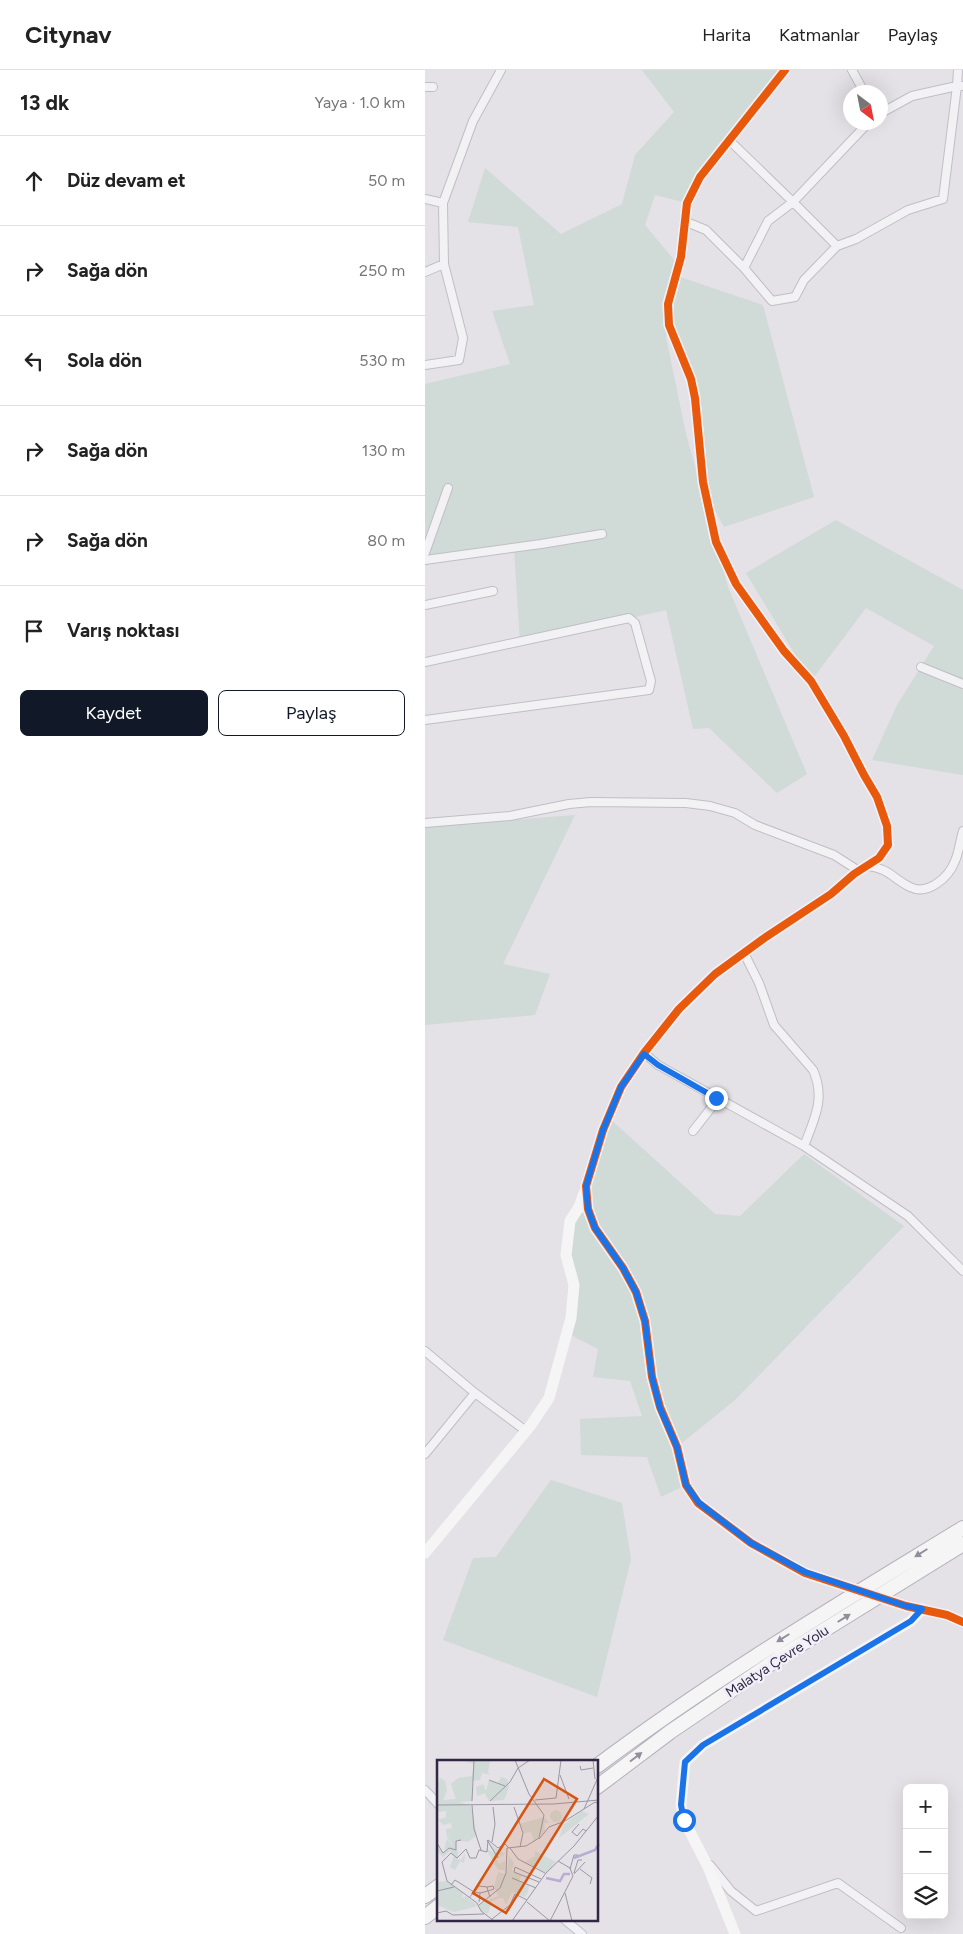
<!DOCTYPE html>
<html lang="tr">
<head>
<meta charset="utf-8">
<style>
	:root { --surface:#fff; --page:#f6f6f6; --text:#222; --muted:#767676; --line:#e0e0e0; --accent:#111827 }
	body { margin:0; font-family:Figtree,sans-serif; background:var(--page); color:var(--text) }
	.controls { position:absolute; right:15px; bottom:15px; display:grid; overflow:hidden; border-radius:8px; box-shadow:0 5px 20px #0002 }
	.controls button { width:45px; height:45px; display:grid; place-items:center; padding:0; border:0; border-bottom:1px solid var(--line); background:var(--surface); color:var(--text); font:25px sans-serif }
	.compass { position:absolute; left:418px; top:15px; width:45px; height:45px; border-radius:50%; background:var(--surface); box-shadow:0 5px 20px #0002; rotate:148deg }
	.stop { position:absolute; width:15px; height:15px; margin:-11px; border:4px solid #1a73e8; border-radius:50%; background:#fff }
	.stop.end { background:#1a73e8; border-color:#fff; box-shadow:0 1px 5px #0008 }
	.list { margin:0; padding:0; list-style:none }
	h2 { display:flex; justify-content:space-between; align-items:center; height:65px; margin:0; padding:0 20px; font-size:21px }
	h2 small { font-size:16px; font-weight:400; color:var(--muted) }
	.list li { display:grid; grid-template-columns:32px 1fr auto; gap:15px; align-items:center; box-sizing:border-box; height:90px; padding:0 20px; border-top:1px solid var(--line) }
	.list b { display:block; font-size:19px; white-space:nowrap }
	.list em { font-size:16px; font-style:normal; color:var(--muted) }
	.actions { display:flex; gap:10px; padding:15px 20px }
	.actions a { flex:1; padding:11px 0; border:1px solid var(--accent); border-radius:8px; text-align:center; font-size:18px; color:var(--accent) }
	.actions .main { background:var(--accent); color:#fff }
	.icon { flex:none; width:28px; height:28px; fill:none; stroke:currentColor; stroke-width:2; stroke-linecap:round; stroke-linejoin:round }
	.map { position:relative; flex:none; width:538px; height:1864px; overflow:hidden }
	header { display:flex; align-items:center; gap:30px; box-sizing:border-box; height:70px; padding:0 25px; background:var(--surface); border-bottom:1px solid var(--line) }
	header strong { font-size:24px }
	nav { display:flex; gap:28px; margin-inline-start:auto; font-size:18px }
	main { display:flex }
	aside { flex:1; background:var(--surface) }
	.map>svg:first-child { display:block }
	.green { fill:#d0dad6 }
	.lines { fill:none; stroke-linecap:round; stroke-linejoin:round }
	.street-casing { stroke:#c1bec5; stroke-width:10 }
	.highway-casing { stroke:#b7b3bc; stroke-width:16 }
	.street { stroke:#f2f1f3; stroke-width:8 }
	.secondary { stroke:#f5f5f6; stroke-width:11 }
	.highway { stroke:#f5f5f6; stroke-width:14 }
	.secondary-bridge { stroke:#f5f5f6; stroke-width:11 }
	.cycleway-casing { stroke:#f1eff7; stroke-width:11 }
	.cycleway { stroke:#e8590c; stroke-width:8 }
	.oneway { fill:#938e9c }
	.route { stroke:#1a73e8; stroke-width:6 }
	.labels { text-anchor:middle; stroke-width:5; stroke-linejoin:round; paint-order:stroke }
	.street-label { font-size:14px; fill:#312742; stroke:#f1eff7 }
	.inset-river { fill:none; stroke:#b8add4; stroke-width:2.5 }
	.inset-road { fill:none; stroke:#9c97a5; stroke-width:1 }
	.view { fill:#d65411; fill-opacity:0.15; stroke:#d65411; stroke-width:2.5 }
	.inset-edge { fill:none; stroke:#312742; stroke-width:2.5 }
</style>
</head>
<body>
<header>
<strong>Citynav</strong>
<nav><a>Harita</a><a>Katmanlar</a><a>Paylaş</a></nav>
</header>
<main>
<aside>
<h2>13 dk<small>Yaya · 1.0 km</small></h2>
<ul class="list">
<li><svg class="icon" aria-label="ahead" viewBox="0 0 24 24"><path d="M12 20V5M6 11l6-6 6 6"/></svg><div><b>Düz devam et</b></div><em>50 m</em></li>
<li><svg class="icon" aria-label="right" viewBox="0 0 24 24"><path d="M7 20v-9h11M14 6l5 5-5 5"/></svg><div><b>Sağa dön</b></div><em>250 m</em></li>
<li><svg class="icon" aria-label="left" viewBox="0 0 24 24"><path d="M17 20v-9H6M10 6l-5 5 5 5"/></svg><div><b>Sola dön</b></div><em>530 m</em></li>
<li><svg class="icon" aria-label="right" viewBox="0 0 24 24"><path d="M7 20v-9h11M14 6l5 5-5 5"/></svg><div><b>Sağa dön</b></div><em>130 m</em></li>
<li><svg class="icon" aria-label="right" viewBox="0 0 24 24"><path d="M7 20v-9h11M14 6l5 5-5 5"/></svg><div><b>Sağa dön</b></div><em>80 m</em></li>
<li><svg class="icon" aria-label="arrive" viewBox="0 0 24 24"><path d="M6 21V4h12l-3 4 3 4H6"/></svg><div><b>Varış noktası</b></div></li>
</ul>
<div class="actions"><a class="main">Kaydet</a><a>Paylaş</a></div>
</aside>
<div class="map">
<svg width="538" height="1864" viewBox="0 0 538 1864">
	<rect width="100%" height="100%" fill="#e4e1e7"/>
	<path class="green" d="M217,0H358L262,133L230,125L220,155L254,196L252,206L338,235L389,427L299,457L280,422L268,319L246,240L241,267L261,364L303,517L382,704L352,723L284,658L268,659L241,540L95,573L89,478L0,492V314L85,294L67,241L109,235L93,157L43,152L60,98L136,164L197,134L210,85L249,42Z
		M411,450L538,520V705L447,690L472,635L509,576L441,538L386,611L321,503Z
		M150,745L78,894L125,904L110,945L0,955V757Z
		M183,1047L290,1144L315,1146L379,1084L479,1156L310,1330L252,1377L261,1415L236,1427L222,1387L156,1385L155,1349L217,1346L205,1311L168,1307L173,1279L142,1263L149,1215L141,1185L145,1151L163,1139L161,1116Z
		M126,1410L197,1433L206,1489L172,1627L18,1570L48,1488L71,1487Z"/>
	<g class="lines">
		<g class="street-casing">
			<path id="street" d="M427,0L439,22
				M533,0L532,16H538
				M0,17H8
				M304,70L368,132L444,52
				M0,129L18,133
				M368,132L412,176L379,210L370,227L347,231L319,198L343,151Z
				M259,151L281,160L319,198
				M412,176L431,169L483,140L518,129L532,16L487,26L456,43
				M0,202L19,194
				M0,295L34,290L38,268L19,194L18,133L48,51L76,0
				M0,483L23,418
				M0,490L116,474L177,464
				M0,535L68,521
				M0,592L204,548L210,553L226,611L224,620L0,650
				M496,597L538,614
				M0,753L85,746L144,734L166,732L261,733L285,736L310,743L330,755L409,785L434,801
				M441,796C464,798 467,808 485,817C503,826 524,807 530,791C534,782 535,771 538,761
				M319,883L334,913L349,955L388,1000C401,1028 389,1050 379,1076L483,1146L538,1201
				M219,983L233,995L379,1076
				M268,1061L286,1038L291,1028
				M0,1281L50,1323L101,1361
				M0,1384L50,1323
				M0,1720L14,1735
				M285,1795L306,1821L331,1841L413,1813L476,1858
				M140,1850L157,1864"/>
		</g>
		<g class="highway-casing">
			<path id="highway" d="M172,1696C289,1608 414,1534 538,1458
				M172,1717L245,1662L354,1588L538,1474
				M0,1826L14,1816
				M0,1847L14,1836"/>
		</g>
		<use href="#street" class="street"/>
		<path class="secondary" d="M360,0L275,107L262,133L256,187L243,234L244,255L266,309L270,328L278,412L291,472L311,514L359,581L386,611L419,666L439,705L452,727L462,756L463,775L454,788L429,804L406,824L338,869L290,904L254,939L219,983L196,1017L178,1060L161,1116L163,1139L170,1158L198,1198L211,1222L220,1251L227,1307L235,1337L252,1377L261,1415L273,1433L326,1473L380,1503L395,1508
			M0,1483L106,1355L124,1328L146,1248L149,1215L141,1185L145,1151L154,1137L159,1123
			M481,1536L522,1545L538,1552
			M310,1864L283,1797L259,1750L256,1735L260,1692L278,1675L486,1551L497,1539"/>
		<use href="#highway" class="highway"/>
		<path class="secondary-bridge" d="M395,1508L481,1536"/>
		<g class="cycleway-casing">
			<path id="cycleway" d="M360,0L275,107L262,133L256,187L243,234L244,255L266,309L270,328L278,412L291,472L311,514L359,581L386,611L419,666L439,705L452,727L462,756L463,775L454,788L429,804L406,824L338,869L290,904L254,939L219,983L196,1017L178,1060L161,1116L163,1139L170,1158L198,1198L211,1222L220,1251L227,1307L235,1337L252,1377L261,1415L273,1433L326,1473L380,1503L481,1536L522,1545L538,1552"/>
		</g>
		<use href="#cycleway" class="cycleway"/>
	</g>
	<defs><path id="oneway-solid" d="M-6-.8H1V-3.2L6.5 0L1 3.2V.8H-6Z" transform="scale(1.25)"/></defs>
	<g class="oneway">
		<use href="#oneway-solid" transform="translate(496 1483) rotate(148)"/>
		<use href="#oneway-solid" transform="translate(419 1548) rotate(-32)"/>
		<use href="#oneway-solid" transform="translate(358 1568) rotate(148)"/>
		<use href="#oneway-solid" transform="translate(211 1687) rotate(-37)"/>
	</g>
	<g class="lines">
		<path class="route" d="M259,1750L256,1735L260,1692L278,1675L486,1551L497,1539L481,1536L380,1502L326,1473L274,1433L261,1415L252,1377L235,1338L227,1307L220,1251L211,1222L198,1198L170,1158L163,1139L161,1116L178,1060L196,1017L219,984L233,995L291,1028"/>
	</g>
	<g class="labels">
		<g class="street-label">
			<text transform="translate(352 1591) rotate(-33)" y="5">Malatya Çevre Yolu</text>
		</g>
	</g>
	<g transform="translate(12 1690)">
		<rect width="161" height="161" fill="#e4e1e7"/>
		<path d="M23,0H53L51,13L54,15L45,13L43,20L35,21V41L22,42L34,46L40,75L31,82L19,80V89L10,77L9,69L15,68L14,63L6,65L1,60L9,57V51L0,52V19L3,23L2,17L8,21L10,31L6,40L19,39L14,24L21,18L35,16L37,4ZM64,17L70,19L72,27L67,40L52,41L48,33L40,36L39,27L46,24L49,31L52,20L61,23ZM113 56a6 6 0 1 1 12 0a6 6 0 1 1-12 0ZM145,51L152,54L122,78L127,64ZM107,57L112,63H107L108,71L97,82L94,72L87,73L83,64ZM10,79L21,91V99L24,100L28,94L27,103L23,101L18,110L13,107L17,96L13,91L6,97L0,91V84L6,93L13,87L7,90ZM52,84L68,94L60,99L62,104L68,101V110H61L50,91L49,88L57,93ZM98,91L119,102L109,113L88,102L98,96ZM72,96L77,103L75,111L85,115L82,121L88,126L92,125L91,132L88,137L75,132L69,145L66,138H62L55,141L51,154L44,151L42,144L61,136L57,126L61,112L68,114L70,110ZM10,121L26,133L25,138L29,136L41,146L17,152L0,145V122Z" fill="#d0dad6"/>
		<path class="inset-river" d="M137,98L158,90L162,84M109,118L123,121L127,114H133"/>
		<path class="inset-road" d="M156,0L158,19M143,6L144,10L156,8M123,15L132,39M52,20L68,26M98,40L119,38L124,0M35,41L37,0M53,41L73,22L81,8L93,0M0,45L117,44L162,40M35,45L37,69L44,90M77,47L86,73L83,87M147,49L162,15M142,64L135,72L140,76L146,69L149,71M102,79L112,67L128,61L158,42L162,44M50,80L61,98M55,82L58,64L56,47M0,83L6,93L12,88L19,90V81L24,80M73,88L81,99L108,113M133,109L137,95H141M143,109L155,118L153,124M137,113L141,100H145M137,114L148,102M75,118L99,128M102,122L77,112L78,107L104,119M14,125L18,120L37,132L32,138M56,126L57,129L51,131L50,127ZM0,131L17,127M43,133L37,132L42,126L50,127M128,133L135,161M42,142L43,133L51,131L53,137M90,142L113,161M42,145L63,128L69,113L70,88L89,86L102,78L107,55L92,34L78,0M0,153L9,151L16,155L47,154M55,159L73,145L78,134L90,140M57,161L44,151L40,143L10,121L5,102L14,93L20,98L29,89L33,98H39L42,90L50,92L51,80L61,88L68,84L72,88M75,161L109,113L137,86L162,55M113,161L136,116L133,108L121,101"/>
		<path class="view" d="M107,19L140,39L69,153L36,133Z"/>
		<rect width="161" height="161" class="inset-edge"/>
	</g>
</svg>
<div class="controls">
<button>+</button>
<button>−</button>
<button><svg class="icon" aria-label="layers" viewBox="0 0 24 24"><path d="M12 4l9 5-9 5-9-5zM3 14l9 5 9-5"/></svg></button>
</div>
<svg class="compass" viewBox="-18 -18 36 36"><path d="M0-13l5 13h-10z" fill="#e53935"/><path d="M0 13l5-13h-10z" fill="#767676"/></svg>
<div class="stop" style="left:259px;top:1750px"></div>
<div class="stop end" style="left:291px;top:1028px"></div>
</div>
</main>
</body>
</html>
